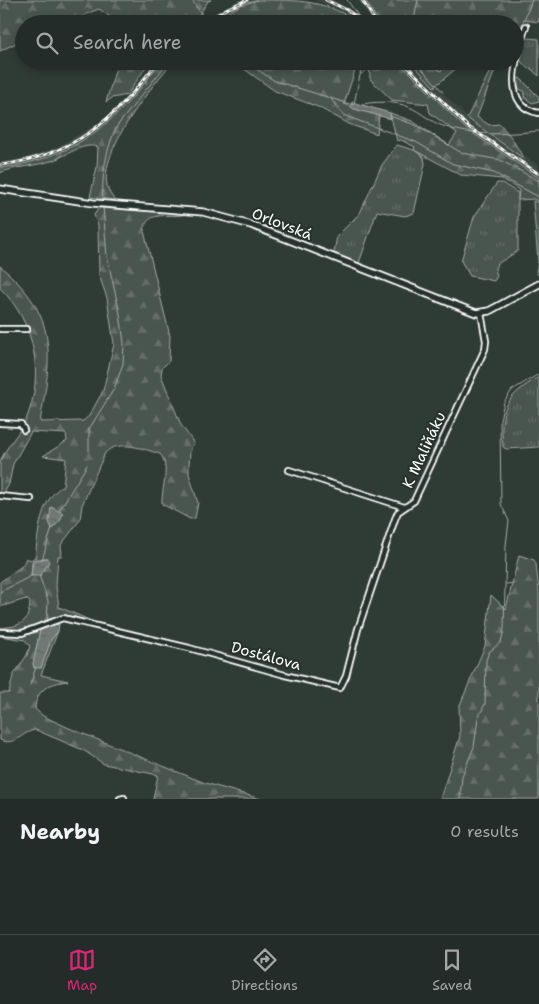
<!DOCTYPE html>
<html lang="en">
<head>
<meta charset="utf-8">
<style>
	:root { --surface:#232c28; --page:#2b3430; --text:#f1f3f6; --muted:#a3a7a8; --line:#404845; --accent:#db2777 }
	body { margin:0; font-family:"Shantell Sans",sans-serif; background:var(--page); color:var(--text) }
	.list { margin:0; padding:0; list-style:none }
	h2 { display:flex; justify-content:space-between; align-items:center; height:65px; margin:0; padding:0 20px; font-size:21px }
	h2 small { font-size:16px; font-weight:400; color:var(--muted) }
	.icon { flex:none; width:28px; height:28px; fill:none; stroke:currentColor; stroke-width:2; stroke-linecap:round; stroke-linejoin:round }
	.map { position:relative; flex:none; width:539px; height:799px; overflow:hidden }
	.search { position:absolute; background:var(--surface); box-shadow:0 2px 8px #0003; left:15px; right:15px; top:15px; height:55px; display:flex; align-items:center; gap:12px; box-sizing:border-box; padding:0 18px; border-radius:28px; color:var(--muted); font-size:19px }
	.sheet { height:135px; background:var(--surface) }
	nav { display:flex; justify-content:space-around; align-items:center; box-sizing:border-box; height:70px; border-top:1px solid var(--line); background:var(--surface); font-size:14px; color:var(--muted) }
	nav a { display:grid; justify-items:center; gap:2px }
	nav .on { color:var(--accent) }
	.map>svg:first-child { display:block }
	.built { fill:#3c4842 }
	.grass { fill:url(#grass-tufts); stroke:#a4aaa7 }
	.forest { fill:url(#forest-firs); stroke:#a4aaa7; fill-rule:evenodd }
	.water { fill:url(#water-ripples); stroke:#a9afac }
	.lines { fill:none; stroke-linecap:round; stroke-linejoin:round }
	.stream { stroke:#a9afac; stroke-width:1 }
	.minor-casing { stroke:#fff; stroke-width:8 }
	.secondary-casing { stroke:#fff; stroke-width:9 }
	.minor { stroke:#26332d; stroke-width:4.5 }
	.secondary { stroke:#26332d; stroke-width:5.5 }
	.rail-casing { stroke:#fff; stroke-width:3 }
	.rail { stroke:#26332d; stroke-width:1; stroke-dasharray:4; stroke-linecap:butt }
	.labels { text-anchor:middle; stroke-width:4; stroke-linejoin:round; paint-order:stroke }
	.street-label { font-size:15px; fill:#fff; stroke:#26332d }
</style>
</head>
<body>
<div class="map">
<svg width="539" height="799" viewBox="0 0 539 799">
	<defs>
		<pattern id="grass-tufts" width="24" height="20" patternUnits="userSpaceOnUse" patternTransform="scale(1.25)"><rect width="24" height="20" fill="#4a544f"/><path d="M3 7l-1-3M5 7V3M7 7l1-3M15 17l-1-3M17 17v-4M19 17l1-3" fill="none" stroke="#656e69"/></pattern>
		<pattern id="forest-firs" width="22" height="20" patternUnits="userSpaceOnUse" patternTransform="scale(1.25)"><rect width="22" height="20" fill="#4a544f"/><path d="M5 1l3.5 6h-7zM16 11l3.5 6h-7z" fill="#656e69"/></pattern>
		<pattern id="water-ripples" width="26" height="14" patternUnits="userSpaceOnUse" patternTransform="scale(1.25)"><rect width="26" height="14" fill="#707975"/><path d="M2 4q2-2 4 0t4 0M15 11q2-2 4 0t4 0" fill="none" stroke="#5e6260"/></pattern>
	</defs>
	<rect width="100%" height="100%" fill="#2f3b35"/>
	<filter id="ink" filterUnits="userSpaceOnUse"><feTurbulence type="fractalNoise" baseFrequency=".02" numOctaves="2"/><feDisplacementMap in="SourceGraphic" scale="10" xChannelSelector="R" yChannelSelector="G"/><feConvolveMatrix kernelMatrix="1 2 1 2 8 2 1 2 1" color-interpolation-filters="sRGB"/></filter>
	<g filter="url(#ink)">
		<path class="built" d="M238,0H258L241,5L207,24H196Z
			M315,0H333L339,3L370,24H361L337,8Z
			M358,0H365L380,24H374Z
			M154,61H161L144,86L123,111L101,129L57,153L27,163L0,168V162L26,158L55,148L97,124L119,107Z
			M398,61H410L471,121L539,166V178L465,128Z"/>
		<path class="grass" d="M532,0H539V22L524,20Z
			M526,38L539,39V76L530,68L528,69L519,59Z
			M520,78L539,97V101L532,103L524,97L525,92L518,88L516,79Z
			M397,145L414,150L424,157L425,164L414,213L405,216L377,211L359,263L334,253L337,236L360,213L382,165Z
			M497,183H502L518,193V251L497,264L495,268L497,276L494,281L470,276L461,261L474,217Z
			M533,201L539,203V276L536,272L538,261Z
			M539,377V447L506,449L503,447C499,408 506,396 539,377Z"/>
		<path class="forest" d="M0,0H211L208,1L198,17L188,24H112L109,16L99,9L86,14L75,24H24V39L0,51Z
			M258,0C299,0 327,0 361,24H207L241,5Z
			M365,0H532L515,42V24H380Z
			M118,61H150L127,95L112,98L106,102Z
			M161,61H173C152,87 82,168 115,200L90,197L97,167L98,147C84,142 67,155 54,160C38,166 11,167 0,173V168C75,159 119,121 161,61Z
			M233,61H358L344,104L379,116L377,134L351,125L318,107L275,91Z
			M369,61H398L465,128L539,178V202L534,199L518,200L519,190L502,179L461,175L414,150L415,147L401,140L397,141L390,113L412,121L449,145L457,133L430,113L428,104L392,100L370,79Z
			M410,61H423L441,71L444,61H465L434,87Z
			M491,69L495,70L477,117L489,125L500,124L511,137L524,159L467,118Z
			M99,208L187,214C170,219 147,208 144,231L170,336L169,361L162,368L161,375L181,425L194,443L190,451L189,465V474L198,503L195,518L190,519L162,504C161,489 171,466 160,454C144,449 118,439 105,453L82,505L80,520L61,545L62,556H58L56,586L59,607L94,622L66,615L57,623L40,630L33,665L41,668L51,640L58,631L41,675L68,681C50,683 36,689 35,709L43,716L69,728L205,783L261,799H153L158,775L104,764L83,750L36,730C22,731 16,747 0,740V693H9L13,676L27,655L30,646L25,640L0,636V628C20,626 29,624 30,602L26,599L0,607V582L23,565L26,558L31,560L35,557C39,532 39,500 63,486L66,459L43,456L67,441L66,434L31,432L13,464L9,484L3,495L0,494C0,484 0,472 0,463C3,450 20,433 26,420C45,374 35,322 0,288V266C59,316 52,353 40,422L83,421L89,416L103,391L114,344L107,298L99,275L98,225L94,215ZM43,558H47V566L31,576L32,562Z
			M519,555L534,560L536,564L539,592V799H440L460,736L459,707L485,646L491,595L506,609Z"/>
		<path class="water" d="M352,102L390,113L391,119L354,109L351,107Z
			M51,507L63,513L60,521L52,529L49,522Z
			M47,558L49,562L40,576H31L33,560Z
			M54,624H59L58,631L51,640L41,668H34L33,664L40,630Z"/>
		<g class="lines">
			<path class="stream" d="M192,0L208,24
				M347,0L359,17L361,24
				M413,24L418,0
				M244,61L275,81L353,105
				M415,61L443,92
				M360,74L363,61
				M331,99L343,115L416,142L453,164L494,173L539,197
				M354,104L360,75L378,61
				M359,105C373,101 396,101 409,107C421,112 431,122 443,126C473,137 508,134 539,131
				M390,116L415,125L462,153L500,160L539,181
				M103,202C101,179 106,147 117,126L169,61
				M89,451V429L114,389L123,364L124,343L120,314L107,257L103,206
				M59,511L87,465
				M42,560L52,528
				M39,575L48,601L47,620
				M506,584L515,583
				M0,592L33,575
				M30,685L36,667
				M460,799L462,776L474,747L478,718L485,704L486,660L489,652L501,642L504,629L506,545L509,521L501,504L500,420L504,402L512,390L539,374"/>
			<g class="minor-casing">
				<path id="minor" d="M526,26C518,52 498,106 539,113
					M0,329H27
					M0,423L21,424L24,430
					M289,470L404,507
					M0,496L31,499
					M0,632L22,633L63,618L189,648L285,675L340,688L346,676L358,629L395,519L398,512L414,501L485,349L486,341L481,313
					M120,799L124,798"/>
			</g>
			<g class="secondary-casing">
				<path id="secondary" d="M0,189L93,203L203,212L251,225L476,313L489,311L539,284"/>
			</g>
			<use href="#minor" class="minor"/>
			<use href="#secondary" class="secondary"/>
			<g class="rail-casing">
				<path id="rail" d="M326,0L347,10L366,24
					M362,0L377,24
					M202,24L226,9L247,0
					M402,61L467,126L539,174
					M0,165C74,156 116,119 158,61"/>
			</g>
			<use href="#rail" class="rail"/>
		</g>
	</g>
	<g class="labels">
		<g class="street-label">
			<text transform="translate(282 224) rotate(21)" y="5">Orlovská</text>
			<text transform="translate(424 450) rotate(-65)" y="5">K Maliňáku</text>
			<text transform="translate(266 656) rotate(15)" y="5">Dostálova</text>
		</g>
	</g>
</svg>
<div class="search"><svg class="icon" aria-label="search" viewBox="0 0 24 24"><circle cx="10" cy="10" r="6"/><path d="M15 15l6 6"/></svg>Search here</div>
</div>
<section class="sheet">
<h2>Nearby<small>0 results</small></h2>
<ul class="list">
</ul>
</section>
<nav>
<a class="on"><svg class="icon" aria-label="map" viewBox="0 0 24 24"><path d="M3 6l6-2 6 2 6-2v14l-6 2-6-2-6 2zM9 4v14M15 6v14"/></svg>Map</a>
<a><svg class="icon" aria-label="directions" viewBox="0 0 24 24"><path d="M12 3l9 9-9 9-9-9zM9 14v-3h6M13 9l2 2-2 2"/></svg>Directions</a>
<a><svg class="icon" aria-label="saved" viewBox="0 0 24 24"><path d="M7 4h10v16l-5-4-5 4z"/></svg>Saved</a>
</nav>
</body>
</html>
